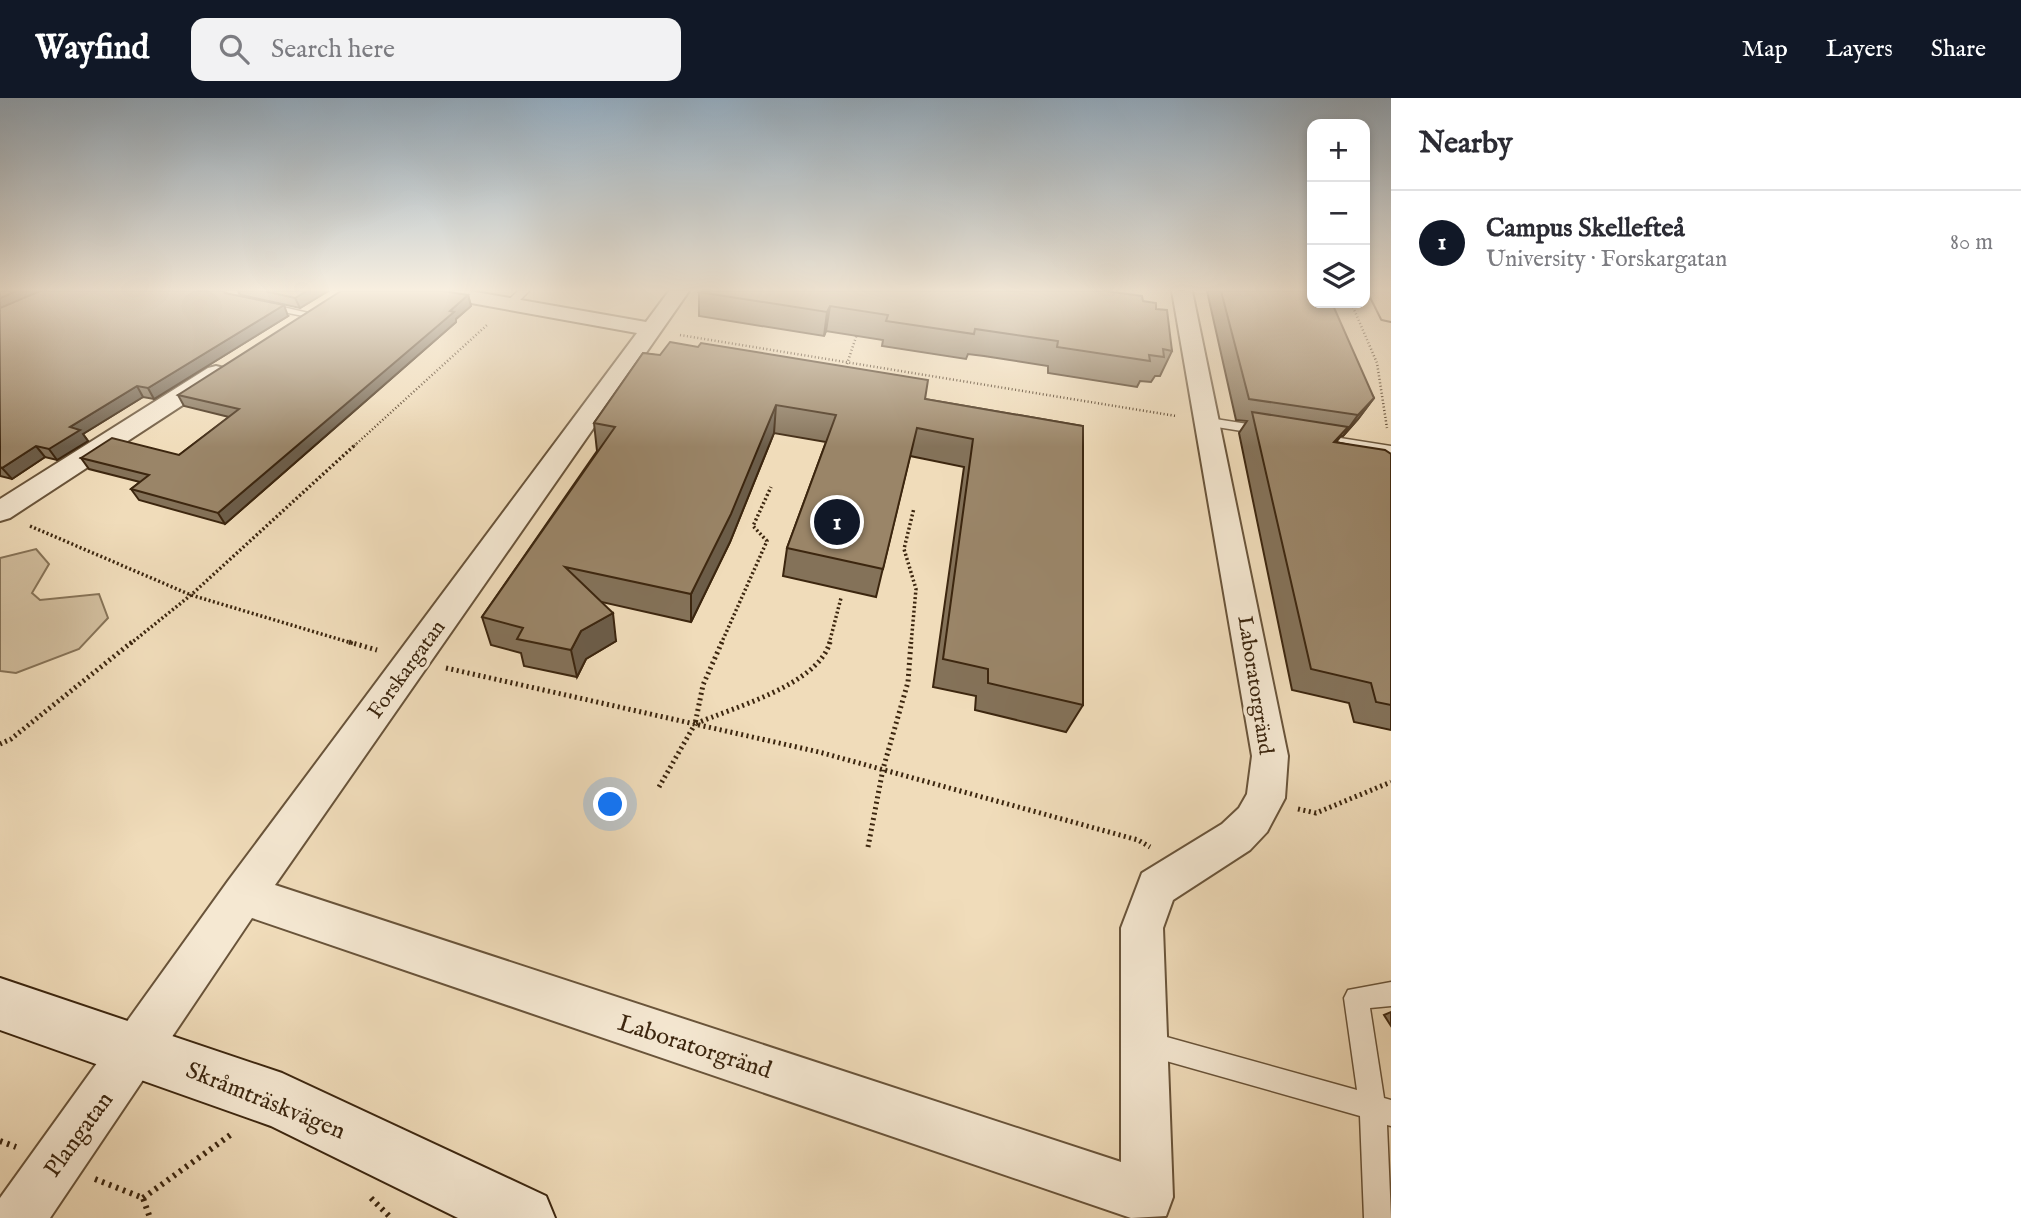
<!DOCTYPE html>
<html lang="en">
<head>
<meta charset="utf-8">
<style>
	:root { --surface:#fff; --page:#f2f2f3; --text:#2b2b33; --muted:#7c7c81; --line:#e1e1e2; --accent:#111827 }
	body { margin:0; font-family:"IM FELL English",serif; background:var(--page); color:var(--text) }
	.controls { position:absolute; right:21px; top:21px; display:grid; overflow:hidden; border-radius:14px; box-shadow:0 4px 10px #0003 }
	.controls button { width:63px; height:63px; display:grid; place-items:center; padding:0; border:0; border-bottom:2px solid var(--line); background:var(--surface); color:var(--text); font:35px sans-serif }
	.you { position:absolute; left:611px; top:707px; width:24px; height:24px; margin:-18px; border:5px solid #fff; border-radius:50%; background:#1a73e8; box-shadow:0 0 0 10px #1a73e833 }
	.badge { display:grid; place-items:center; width:46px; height:46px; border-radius:50%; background:var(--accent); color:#fff; font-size:23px; font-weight:700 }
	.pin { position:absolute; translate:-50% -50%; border:4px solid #fff; box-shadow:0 2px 7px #0006 }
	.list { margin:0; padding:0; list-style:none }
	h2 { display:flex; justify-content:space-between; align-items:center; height:91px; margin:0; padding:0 28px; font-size:30px }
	h2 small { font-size:23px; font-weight:400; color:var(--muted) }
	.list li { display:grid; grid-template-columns:46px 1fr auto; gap:21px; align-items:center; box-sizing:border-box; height:105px; padding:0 28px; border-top:2px solid var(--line) }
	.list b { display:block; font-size:26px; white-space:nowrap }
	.list p { margin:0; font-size:23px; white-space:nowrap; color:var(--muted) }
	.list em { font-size:23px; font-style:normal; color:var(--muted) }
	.icon { flex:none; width:38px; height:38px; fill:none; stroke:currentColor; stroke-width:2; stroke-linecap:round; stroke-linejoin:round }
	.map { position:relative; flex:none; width:1391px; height:1120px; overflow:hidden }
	header { display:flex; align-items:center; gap:42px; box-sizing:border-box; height:98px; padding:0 35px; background:var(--accent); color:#fff }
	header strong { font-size:33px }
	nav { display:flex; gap:38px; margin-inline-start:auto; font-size:24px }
	.search { width:490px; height:63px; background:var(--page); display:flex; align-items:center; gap:18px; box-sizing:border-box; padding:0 24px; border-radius:14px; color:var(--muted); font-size:26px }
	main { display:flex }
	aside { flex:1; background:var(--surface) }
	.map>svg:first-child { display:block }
	.green { fill:#d1bd9d; stroke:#867256; stroke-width:2 }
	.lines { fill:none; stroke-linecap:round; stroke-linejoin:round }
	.service-casing { stroke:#69543a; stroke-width:3 }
	.minor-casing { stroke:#69543a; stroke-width:4 }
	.secondary-casing { stroke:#3c260f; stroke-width:4 }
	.trunk-casing { stroke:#3c260f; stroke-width:4 }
	.path-far3 { stroke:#3c260f; stroke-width:2.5; stroke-dasharray:1 2.5; stroke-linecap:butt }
	.path-far2 { stroke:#3c260f; stroke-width:3.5; stroke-dasharray:2 2.5; stroke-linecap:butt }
	.path-far1 { stroke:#3c260f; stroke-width:5; stroke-dasharray:2 3.5; stroke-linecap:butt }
	.path { stroke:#3c260f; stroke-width:6; stroke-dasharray:2.5 5; stroke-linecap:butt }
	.service { fill:#f5e8d2; fill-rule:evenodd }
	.minor { fill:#f5e8d2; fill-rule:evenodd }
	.secondary { fill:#f5e8d2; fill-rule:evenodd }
	.trunk { fill:#f0dcba; fill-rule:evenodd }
	.wall { fill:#847259; stroke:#3c260f; stroke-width:2 }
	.shaded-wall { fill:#6c5d49; stroke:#3c260f; stroke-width:2 }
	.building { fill:#9a8568; stroke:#3c260f; stroke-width:2 }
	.labels { text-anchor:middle; stroke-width:7; stroke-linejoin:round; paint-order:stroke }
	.street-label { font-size:21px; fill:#3c260f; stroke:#f5e8d2 }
	.near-street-label { font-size:24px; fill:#3c260f; stroke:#f5e8d2 }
</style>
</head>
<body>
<header>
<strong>Wayfind</strong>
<div class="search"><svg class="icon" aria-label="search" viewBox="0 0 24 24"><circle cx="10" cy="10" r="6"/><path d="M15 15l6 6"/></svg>Search here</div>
<nav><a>Map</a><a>Layers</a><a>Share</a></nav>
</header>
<main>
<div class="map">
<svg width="1391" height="1120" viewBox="0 0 1391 1120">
	<rect width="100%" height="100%" fill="#f0dcba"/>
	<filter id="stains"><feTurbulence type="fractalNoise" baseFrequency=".00286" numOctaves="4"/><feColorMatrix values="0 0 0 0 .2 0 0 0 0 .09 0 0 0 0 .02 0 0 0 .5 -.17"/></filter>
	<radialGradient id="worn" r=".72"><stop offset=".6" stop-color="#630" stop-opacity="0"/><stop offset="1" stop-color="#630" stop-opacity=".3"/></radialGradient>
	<path class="green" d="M36,451L49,466L32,495L40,502L99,496L108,520L79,551L16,575L0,573V460Z"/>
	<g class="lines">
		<g class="service-casing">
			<path id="service" d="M227,193H237L239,199L313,216L308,219L230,203Z
				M518,193H529L514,208H506V204Z
				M1209,320L1267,329L1274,333L1267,337L1204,327V321Z
				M1315,336L1391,348V356L1310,343V337Z
				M1391,884V908L1370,910L1384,1000L1391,1002V1028L1387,1027L1391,1120H1364L1360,1018L1145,957L1136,954L1133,945L1136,936L1145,933L1357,992L1344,900L1348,892Z"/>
		</g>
		<g class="minor-casing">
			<path id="minor" d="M428,193H470L646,224L669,193H689L275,787L1121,1064V830L1142,775L1222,726L1239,710L1247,696L1252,658L1172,193H1192L1288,658L1285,700L1267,734L1250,752L1173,802L1163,830L1173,1099L1166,1118L1131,1120L252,820L50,1120H0V1100L228,783L637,235L438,199Z
				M216,268L224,270L227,275L224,280L10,420L0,423V401L208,270Z"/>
		</g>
		<g class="secondary-casing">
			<path id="secondary" d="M0,880L282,975L546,1098L555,1120H458L271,1028L0,932Z"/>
		</g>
		<g class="trunk-casing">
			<path id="trunk" d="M1368,193H1391V223L1382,221Z"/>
		</g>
		<path class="path-far3" d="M1353,209L1377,265L1387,330
			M680,237L1176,318
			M847,266L858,233
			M354,348L487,227"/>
		<path class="path-far2" d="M30,428L191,497L355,546
			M130,546L191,497L356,346
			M721,546L767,443L753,428L771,389
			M829,546L841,500
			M911,546L916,491L904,451L914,410"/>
		<path class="path-far1" d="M349,544L377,552
			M722,544L703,587L695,626C734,609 818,587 830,544
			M446,570L819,654L1138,742L1150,749
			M0,646L11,641L132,544
			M659,689L695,626
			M1298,711L1316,715L1391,684
			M868,749L883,671L908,584L911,544"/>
		<path class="path" d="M0,1043L16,1049
			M95,1081L143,1100L150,1120
			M143,1100L233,1035
			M371,1100L391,1120"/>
		<use href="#service" class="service"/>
		<use href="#minor" class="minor"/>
		<use href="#secondary" class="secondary"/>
		<use href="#trunk" class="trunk"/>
	</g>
	<path class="wall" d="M0,193L226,196L288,218L154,301L143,299L83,336L88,343L57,362L45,359L12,381L0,378Z
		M238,193H328L300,210L241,197Z
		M1207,193H1312L1374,300L1358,321L1343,338H1341L1336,344L1391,356V632L1354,624L1349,605L1292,592L1239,335L1247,323L1236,322Z
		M699,194L1143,203L1156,211L1172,253L1160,278H1155L1151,284L1140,283L1137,289L1048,275V268L984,258L968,256L966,261L882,248L883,242L826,233L824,238L699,218Z
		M468,197L471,208L456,221V224L225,426L139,402L131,391L140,384L89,371L81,360L179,357L229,319L184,308L178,297Z
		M643,255L925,301L1083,328V607L1066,634L975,612L976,598L933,589L964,369L910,358L876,499L783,478L787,450L826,344L774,335L730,444L691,524L602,504L616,543L586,561L577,579L524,568L521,555L491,547L482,519L597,353L594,325Z
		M1391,914V928L1384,917Z"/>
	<path class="shaded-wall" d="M16,193H47L0,213V200Z
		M307,193H328L300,210L295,200Z
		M468,197L471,208L456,221V224L225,426L218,415Z
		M284,207L288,218L154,301L148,290Z
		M830,208L826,233L824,238L827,214Z
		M137,288L143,299L83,336L88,343L57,362L49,351L70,329Z
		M1374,300L1358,321L1343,338L1358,317Z
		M776,307L774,335L730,444L691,524V496Z
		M36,348L45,359L12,381L2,370Z
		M613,515L616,543L586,561L577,579L571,552L581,533Z"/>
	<path class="building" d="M0,193H16L0,200Z
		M40,193H224L225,195L284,207L148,290L137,288L70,329L80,332L49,351L36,348L2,370L0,369V210Z
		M264,193H307L295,200Z
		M341,193H443L468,197L450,213L454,214L218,415L131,391L149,377L81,360L112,340L179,357L239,311L178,297Z
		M700,193H1105L1142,198L1143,203L1156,205V211L1167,212L1172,253L1163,251L1164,259L1149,257L1150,263L1057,249L1058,243L975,231L974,236L886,223L888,217L830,208L827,214L699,194Z
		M1221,193H1312V205H1332L1374,300L1358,317L1249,301Z
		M670,244L698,249L701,245L928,282L925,301L1083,328V607L988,585V571L943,561L973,341L917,330L883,471L787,450L836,317L776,307L731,416L691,496L565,469L613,515L581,533L571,552L517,541L523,530L482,519L615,329L594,325L643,255L660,257Z
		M1252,314L1348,329L1334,344L1385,352L1391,356V607L1376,604L1371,585L1311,571Z"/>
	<linearGradient id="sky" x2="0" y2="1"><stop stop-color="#93abbe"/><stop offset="0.55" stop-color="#f8efe0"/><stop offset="1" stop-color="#f8efe0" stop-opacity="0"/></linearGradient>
	<rect width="1391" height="349" fill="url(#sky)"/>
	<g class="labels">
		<g class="street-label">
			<text transform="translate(406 571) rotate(-54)" y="7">Forskargatan</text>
			<text transform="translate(1256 587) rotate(81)" y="7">Laboratorgränd</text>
		</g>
		<g class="near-street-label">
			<text transform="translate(695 948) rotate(18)" y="8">Laboratorgränd</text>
			<text transform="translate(266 1002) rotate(22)" y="8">Skråmträskvägen</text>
			<text transform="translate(78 1036) rotate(-54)" y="8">Plangatan</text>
		</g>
	</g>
	<rect width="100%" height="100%" filter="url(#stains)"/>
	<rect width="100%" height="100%" fill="url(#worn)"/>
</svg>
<div class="controls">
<button>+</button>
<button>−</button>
<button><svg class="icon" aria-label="layers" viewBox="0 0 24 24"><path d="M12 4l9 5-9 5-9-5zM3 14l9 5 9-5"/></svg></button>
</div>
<div class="you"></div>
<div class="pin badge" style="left:837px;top:424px">1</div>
</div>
<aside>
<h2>Nearby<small></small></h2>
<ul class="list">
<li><span class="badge">1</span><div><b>Campus Skellefteå</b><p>University · Forskargatan</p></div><em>80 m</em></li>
</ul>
</aside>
</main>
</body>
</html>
